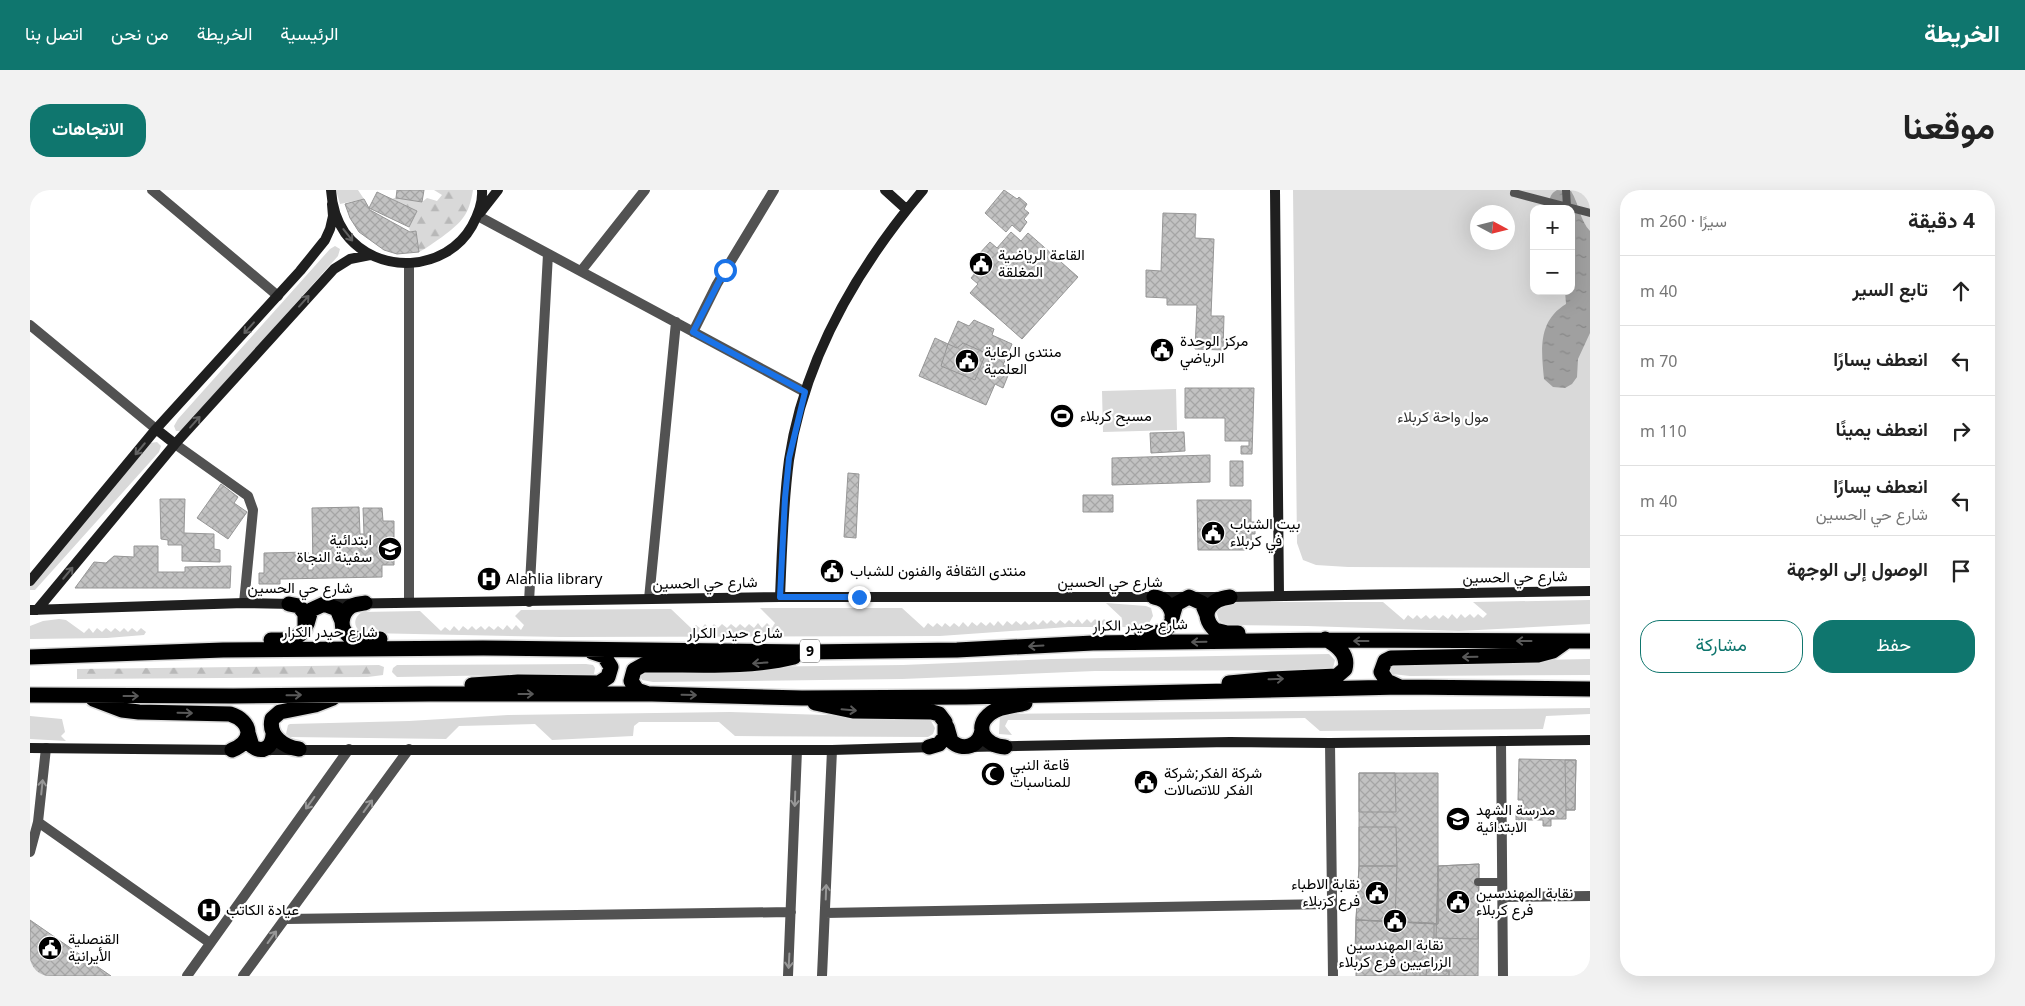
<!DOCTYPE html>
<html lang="ar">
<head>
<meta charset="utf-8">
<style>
	:root { --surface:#fff; --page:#f2f2f2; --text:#222; --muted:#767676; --line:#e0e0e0; --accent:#0f766e }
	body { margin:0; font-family:"Noto Sans",Vazirmatn,sans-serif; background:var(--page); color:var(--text); direction:rtl }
	.controls { position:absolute; right:15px; top:15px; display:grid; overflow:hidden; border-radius:10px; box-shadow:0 5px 20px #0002 }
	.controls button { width:45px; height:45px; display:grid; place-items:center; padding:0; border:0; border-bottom:1px solid var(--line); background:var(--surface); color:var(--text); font:25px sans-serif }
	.compass { position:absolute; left:1440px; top:15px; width:45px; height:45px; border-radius:50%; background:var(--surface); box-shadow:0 5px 20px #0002; rotate:97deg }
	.stop { position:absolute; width:15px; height:15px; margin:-11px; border:4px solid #1a73e8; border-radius:50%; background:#fff }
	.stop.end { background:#1a73e8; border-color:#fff; box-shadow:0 1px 5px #0008 }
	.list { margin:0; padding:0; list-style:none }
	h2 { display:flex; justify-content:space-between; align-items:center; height:65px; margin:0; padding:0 20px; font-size:21px }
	h2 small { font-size:16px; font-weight:400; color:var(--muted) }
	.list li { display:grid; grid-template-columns:32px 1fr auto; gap:15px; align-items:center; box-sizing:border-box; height:70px; padding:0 20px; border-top:1px solid var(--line) }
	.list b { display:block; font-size:19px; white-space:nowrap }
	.list p { margin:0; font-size:16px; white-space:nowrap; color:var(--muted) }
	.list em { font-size:16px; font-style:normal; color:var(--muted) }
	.actions { display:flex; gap:10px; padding:15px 20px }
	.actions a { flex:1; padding:11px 0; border:1px solid var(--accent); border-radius:20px; text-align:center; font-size:18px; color:var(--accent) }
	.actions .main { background:var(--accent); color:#fff }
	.icon { flex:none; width:28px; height:28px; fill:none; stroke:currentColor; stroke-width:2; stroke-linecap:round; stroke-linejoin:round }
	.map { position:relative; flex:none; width:1560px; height:786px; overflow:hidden; direction:ltr; border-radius:20px }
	header { display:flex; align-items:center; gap:30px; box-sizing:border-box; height:70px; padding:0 25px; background:var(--accent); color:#fff }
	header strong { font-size:24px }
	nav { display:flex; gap:28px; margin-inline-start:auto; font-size:18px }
	.intro { display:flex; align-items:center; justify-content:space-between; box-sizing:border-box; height:120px; padding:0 30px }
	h1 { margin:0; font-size:35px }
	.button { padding:12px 22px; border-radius:20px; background:var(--accent); color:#fff; font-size:18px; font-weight:700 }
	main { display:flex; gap:30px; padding:0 30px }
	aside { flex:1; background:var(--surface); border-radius:20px; box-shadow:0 5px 20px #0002 }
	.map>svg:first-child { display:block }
	.green { fill:#d9d9d9; fill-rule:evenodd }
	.forest { fill:url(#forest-firs) }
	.water { fill:url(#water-ripples) }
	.building { fill:url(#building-cross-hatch); stroke:#969696 }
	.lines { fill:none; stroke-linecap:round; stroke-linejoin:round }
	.highway-casing { stroke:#dbdbdb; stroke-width:18 }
	.lane { stroke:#525252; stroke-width:8 }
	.street { stroke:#525252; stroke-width:10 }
	.secondary { stroke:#1f1f1f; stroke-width:10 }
	.highway { stroke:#000; stroke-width:15 }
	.oneway { stroke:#626262 }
	.oneway2 { stroke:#595959 }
	.oneway3 { stroke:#979797 }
	.route { stroke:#1a73e8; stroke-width:6 }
	.labels { text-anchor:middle; stroke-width:4.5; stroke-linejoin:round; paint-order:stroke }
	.shield { fill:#fff; stroke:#4c4c4c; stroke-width:1 }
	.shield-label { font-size:14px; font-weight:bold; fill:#000 }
	.poi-label { font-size:15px; fill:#000; stroke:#fff; text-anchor:start }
	.park-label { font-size:15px; fill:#303030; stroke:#fff }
	.street-label { font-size:15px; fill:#000; stroke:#fff }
</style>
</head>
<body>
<header>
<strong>الخريطة</strong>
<nav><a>الرئيسية</a><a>الخريطة</a><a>من نحن</a><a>اتصل بنا</a></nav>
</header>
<div class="intro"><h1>موقعنا</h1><a class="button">الاتجاهات</a></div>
<main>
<aside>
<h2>4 دقيقة<small>سيرًا · 260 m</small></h2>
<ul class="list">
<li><svg class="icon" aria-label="ahead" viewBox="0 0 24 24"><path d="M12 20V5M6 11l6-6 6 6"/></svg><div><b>تابع السير</b></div><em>40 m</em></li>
<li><svg class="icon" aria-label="left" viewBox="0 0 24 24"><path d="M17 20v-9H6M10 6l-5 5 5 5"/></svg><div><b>انعطف يسارًا</b></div><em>70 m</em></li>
<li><svg class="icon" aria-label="right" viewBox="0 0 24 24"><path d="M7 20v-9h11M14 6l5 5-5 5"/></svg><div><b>انعطف يمينًا</b></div><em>110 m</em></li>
<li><svg class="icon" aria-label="left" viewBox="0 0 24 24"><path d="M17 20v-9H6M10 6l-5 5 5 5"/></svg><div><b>انعطف يسارًا</b><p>شارع حي الحسين</p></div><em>40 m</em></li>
<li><svg class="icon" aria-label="arrive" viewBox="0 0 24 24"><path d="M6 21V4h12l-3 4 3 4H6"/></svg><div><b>الوصول إلى الوجهة</b></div></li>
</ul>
<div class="actions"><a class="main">حفظ</a><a>مشاركة</a></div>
</aside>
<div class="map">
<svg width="1560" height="786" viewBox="0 0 1560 786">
	<defs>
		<pattern id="forest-firs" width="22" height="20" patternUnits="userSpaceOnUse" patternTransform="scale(1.25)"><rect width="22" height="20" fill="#d9d9d9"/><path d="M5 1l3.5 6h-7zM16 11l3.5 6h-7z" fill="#b8b8b8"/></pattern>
		<pattern id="water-ripples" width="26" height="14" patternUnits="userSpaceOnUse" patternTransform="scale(1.25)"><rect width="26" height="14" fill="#a0a0a0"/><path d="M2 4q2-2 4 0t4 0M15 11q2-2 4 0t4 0" fill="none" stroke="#888"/></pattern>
		<pattern id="building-cross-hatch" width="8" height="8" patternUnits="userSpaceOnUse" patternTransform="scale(1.25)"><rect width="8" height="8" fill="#c2c2c2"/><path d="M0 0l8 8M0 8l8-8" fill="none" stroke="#a5a5a5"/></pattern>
	</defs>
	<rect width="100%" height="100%" fill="#fff"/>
	<path class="green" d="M306,0H328L334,9L310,14Z
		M1263,0H1560V378L1318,377L1286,375L1273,370L1267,353ZM1504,19H1541V101H1504ZM1448,22H1478V52H1448Z
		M305,56L310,59L308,66L152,241H146L144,236L148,229L300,59Z
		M1146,199L1147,240L1073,242L1072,201Z
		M127,252L131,256L129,262L5,400H0V390L120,253Z
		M1560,410V434L1429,441L1277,436L1197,435L1189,431L1187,424L1188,418L1197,412H1353L1374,430L1378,425L1383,429L1387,425L1391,429L1396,425L1400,429L1405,425L1409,429L1413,425L1418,429L1422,424L1427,429L1431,424L1435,428L1440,424L1444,428L1448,424L1453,428L1457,424L1443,412Z
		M1076,413L1116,416L1121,418L1123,426L1119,433L1109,437H1038L910,446L531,447L337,443C324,442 321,429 332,422L390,421L411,441L415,437L420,441L424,436L429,441L433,436L438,440L442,436L446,440L451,436L455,440L459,436L464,440L468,436L473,440L477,435L482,440L486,435L491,440L494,435L485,426L491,420L641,419L662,439L666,435L671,439L675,434L680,439L684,434L688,438L692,434L697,438L701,434L706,438L710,434L715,438L719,434L724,438L728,433L732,438L737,433L742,438L745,433L730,418H872L894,438L898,433L903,437L907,433L912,437L915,433L920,437L924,433L929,437L933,432L938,437L942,432L947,436L951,432L956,436L960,432L964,436L968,431L973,436L977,431L982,435L986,431L991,435L995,431L999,435L1004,431L1008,435L1013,430L1017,434L1021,430L1026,434L1030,430L1035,434L1039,430L1044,434L1048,429L1052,434L1057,429L1061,433L1065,429L1070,433L1074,429L1079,433L1083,429L1088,433L1092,428Z
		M29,429L36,430L54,443L59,438L63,443L67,438L72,442L76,438L81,442L85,438L90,442L94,438L98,442L102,438L107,442L111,438L116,442L114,445L77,448L0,449V436L13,431Z
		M1299,464L1305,470L1303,478L1300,480L1065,481L872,489L623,492L612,490L610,486L611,482L712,477L873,475L1022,469Z
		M1560,469V485L1380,486L1362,484L1359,481L1362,473Z
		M556,474L563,475L565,478L564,484L560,485L538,484L367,487L362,482L363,478L367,475Z
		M1560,518V524L1516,526L1513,539L1290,541L1275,528L1108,530H978L975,536L982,545L969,544L970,524Z
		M700,522L891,528L901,531L905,538L903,544L898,547L705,546L689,532H609L604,536L603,546L522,550L505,534L429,536L416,549L260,547L256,544L258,535L260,534L379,531L478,525Z
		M0,526L32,529L35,542L31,546L36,551L0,549Z"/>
	<path class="forest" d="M404,0H443C439,25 432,32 412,47C404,52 397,58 389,62L386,41L380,42L379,37L387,21L362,9L366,8L392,12L397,8L407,11L412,5Z
		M349,475L354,477L353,485L338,487L47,489V479Z"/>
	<path class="water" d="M1527,0L1541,1C1549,14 1550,31 1560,41V143L1548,169L1547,187L1542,194L1535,198L1523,197L1514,189C1511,159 1508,131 1536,114L1535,101H1541V19H1520C1519,11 1519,4 1527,0Z"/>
	<path class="building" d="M367,0H394L392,12L366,8Z
		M974,0L987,9L989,7L997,14L994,19L999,23L994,29L997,32L990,42L982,35L976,42L955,23Z
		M347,2L387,21L379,37L339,18Z
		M334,9L340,20L380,42L386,41L389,62L367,64L354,60L329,42L320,28L315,14Z
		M1133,23L1166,24L1165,48L1184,49L1181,126H1194L1193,160L1165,159L1167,115H1137V108L1116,107V80L1131,81Z
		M981,42L991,51L998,43L1048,87L992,149L940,103L948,94L941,88L955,71L948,65L960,52L967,58Z
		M944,130L964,139L962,145L982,154L973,175L981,178L973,198L965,194L956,215L889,186L905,148L918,154L928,131L939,136Z
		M933,153L956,163L945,190L911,176L918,154L927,158Z
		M1155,198H1224L1222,264H1211V256H1219V251H1195V228H1155Z
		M1154,242L1155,261L1121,263L1120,243Z
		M1180,265V292L1082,295V268Z
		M1200,271H1213V296H1200Z
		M818,283L829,284L826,348L814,347Z
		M191,294L208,307L204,313L217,322L198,349L167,328Z
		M1053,305H1083V322H1053Z
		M130,309H155L154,343L184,344V359L190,360V372L152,371V355H138V350L131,349Z
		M1167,310H1221V332H1225V344H1221L1222,360H1168Z
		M329,317L330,344H334L333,318H352L353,331H364V375H352V387L250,389V394H229V383H234V363L278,362V380H283L282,318Z
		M104,356H128V382H155V377L201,376L200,398H45L64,372L76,373L84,366L104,367Z
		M1489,569L1546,570L1545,620H1536V629H1521V636H1513V630H1493V610H1488Z
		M1535,570H1546L1545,620H1536Z
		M1329,583H1408V734L1326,730L1329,676Z
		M1329,583H1365L1366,622H1329Z
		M1486,619H1492V630H1486Z
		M1329,637H1366L1367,676H1329Z
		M1449,674L1448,786H1326V730L1408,734V676Z
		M1449,674L1448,749L1406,748L1408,676Z
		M1329,676H1367L1365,731L1326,730Z
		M0,730L81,786H0Z
		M1326,730L1404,733V762L1325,760Z
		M1397,771L1417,772L1416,781H1419V786H1390V776H1397Z
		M1397,776H1409V781H1419V786H1396Z"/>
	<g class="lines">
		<g class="highway-casing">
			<path id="highway" d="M1200,407C1181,409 1168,424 1185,440L1197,443H1208
				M335,413C330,414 324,414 320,417C311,424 309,438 318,445C326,451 341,449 350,449
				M1142,427L1146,414L1159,407L1172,413L1177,425
				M277,434L281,420L294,414L307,419L312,431
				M1112,444C1120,443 1128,444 1135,440C1150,429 1140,409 1124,407
				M241,450C255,450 267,451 275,439V424L269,416L259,414
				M0,467L193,460L453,458L777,462L927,460L1063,453L1298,450L1560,451
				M1199,493L1242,489L1307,486L1315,479C1319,464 1307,455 1295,449
				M442,495L488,492L569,493L578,487L581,477L574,466L562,462
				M1370,497L1357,491L1351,482L1355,471L1361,468L1508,465L1523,461L1537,451
				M619,504L607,500L601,491L604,480L613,475C662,474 717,479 764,467
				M0,505L203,506L399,504H622L772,508L936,507L1371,497L1560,499
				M63,509L92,520L109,522L200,524C222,531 225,551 202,560
				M785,513L823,521L902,522L909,524L915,532V547L909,554L899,557
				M917,537L921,551C933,562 950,556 952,540
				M218,543L222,556C233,564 242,557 243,545
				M975,557C955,556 942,537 961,523C970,516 985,516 995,513
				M269,559C254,557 238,546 242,529L250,522L285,515L303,508"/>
		</g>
		<path class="lane" d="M1536,0L1537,17
			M1484,3L1560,23
			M1448,692H1472"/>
		<path class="street" d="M122,0L248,106
			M448,26L775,202
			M551,81L615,0
			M0,135L126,239
			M663,142L687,94L744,0
			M145,254L218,306L223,320L214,413
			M619,409L646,132
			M379,412V74
			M499,412L518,64
			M1471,551L1473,786
			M1300,553L1303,786
			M8,632L180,753
			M0,662L8,632L16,558
			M1472,707L1560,706
			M795,723L1302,714
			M255,729L761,722
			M157,786L319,559
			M213,786L379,559
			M758,786L767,560
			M792,786L802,560"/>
		<path class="secondary" d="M301,0C302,16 306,30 315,43C347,86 416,82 442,36C448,25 453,13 452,0
			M855,0L876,19
			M1245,0L1249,406
			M450,23L468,0
			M126,239L145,254
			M0,391L126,239L270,81L295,50L300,39L303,26L302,14
			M750,407C752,361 753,315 759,270C774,169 828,77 893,0
			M299,414L750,407H1200L1560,401
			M0,420L214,413L264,414
			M7,420L145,254L304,79L320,69L340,65
			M939,557L1200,552L1300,553L1560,550
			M0,558L207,560
			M234,560H802L904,557"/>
		<use href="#highway" class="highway"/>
	</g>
	<defs><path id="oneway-shaft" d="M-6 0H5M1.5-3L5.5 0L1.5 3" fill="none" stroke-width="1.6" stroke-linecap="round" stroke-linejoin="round" transform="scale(1.25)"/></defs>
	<g class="oneway">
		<use href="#oneway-shaft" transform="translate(318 45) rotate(52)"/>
		<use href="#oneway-shaft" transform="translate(274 111) rotate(-48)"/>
		<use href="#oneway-shaft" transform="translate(219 138) rotate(132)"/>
		<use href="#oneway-shaft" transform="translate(165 232) rotate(-48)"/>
		<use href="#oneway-shaft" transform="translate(110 259) rotate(130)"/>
		<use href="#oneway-shaft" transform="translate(38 383) rotate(-50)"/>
	</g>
	<g class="oneway2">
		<use href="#oneway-shaft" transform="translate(1331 451) rotate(-180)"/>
		<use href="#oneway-shaft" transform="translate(1494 451) rotate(-180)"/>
		<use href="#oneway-shaft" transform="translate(1169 452) rotate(179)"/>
		<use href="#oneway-shaft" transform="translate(1006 456) rotate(177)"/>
		<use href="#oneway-shaft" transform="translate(1440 467) rotate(179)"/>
		<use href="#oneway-shaft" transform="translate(730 473) rotate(176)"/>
		<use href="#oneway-shaft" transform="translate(1246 489) rotate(-2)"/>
		<use href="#oneway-shaft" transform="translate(496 504)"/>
		<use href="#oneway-shaft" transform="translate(264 505) rotate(-1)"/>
		<use href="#oneway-shaft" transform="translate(659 505) rotate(1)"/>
		<use href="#oneway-shaft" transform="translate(101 506)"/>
		<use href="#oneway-shaft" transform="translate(819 520) rotate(5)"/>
		<use href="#oneway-shaft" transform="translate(155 523) rotate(1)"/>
	</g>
	<g class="oneway3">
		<use href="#oneway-shaft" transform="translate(12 597) rotate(-84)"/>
		<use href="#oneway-shaft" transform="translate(765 609) rotate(92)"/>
		<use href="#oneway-shaft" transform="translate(280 613) rotate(126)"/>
		<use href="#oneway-shaft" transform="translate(338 616) rotate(-54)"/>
		<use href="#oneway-shaft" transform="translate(796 702) rotate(-88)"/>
		<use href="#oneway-shaft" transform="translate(242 747) rotate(-54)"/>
		<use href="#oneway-shaft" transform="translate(759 771) rotate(93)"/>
	</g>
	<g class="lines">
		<path class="route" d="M695,80L663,142L775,202L759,268L755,308L750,407H829"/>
	</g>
	<defs>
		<g id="civic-disc" transform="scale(1.25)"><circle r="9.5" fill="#000" stroke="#fff"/><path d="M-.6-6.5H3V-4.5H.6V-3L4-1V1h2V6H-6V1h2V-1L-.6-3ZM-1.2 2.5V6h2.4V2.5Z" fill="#fff"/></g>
		<g id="stadium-disc" transform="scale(1.25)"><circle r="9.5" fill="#000" stroke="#fff"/><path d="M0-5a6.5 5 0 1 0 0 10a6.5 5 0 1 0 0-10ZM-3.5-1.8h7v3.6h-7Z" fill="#fff"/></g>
		<g id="school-disc" transform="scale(1.25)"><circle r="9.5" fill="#000" stroke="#fff"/><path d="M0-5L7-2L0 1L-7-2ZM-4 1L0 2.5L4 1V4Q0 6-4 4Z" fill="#fff"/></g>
		<g id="hospital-disc" transform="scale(1.25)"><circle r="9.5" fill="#000" stroke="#fff"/><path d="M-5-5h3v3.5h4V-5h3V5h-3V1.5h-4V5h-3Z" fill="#fff"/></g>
		<g id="mosque-disc" transform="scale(1.25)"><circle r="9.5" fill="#000" stroke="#fff"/><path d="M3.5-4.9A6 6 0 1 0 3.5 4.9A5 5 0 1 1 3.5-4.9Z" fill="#fff"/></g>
	</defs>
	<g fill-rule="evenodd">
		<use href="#civic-disc" x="951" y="74"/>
		<use href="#civic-disc" x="1132" y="160"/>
		<use href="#civic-disc" x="937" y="171"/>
		<use href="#stadium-disc" x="1032" y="226"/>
		<use href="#civic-disc" x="1183" y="343"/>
		<use href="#school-disc" x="360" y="359"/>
		<use href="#civic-disc" x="802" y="381"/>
		<use href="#hospital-disc" x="459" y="389"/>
		<use href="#mosque-disc" x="963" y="584"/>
		<use href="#civic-disc" x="1116" y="592"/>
		<use href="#school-disc" x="1428" y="629"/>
		<use href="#civic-disc" x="1347" y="703"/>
		<use href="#civic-disc" x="1428" y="712"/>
		<use href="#hospital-disc" x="179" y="720"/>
		<use href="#civic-disc" x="1365" y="731"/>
		<use href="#civic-disc" x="20" y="758"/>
	</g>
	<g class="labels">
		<rect class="shield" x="770" y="449.5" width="20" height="23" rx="4"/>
		<g class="shield-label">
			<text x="780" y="466">9</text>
		</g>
		<g class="poi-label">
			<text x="968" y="70">القاعة الرياضية<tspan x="968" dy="17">المغلقة</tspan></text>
			<text x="1150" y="156">مركز الوحدة<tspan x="1150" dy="17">الرياضي</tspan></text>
			<text x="954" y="167">منتدى الرعاية<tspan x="954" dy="17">العلمية</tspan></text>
			<text x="1050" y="231">مسبح كربلاء</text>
			<text x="1200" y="339">بيت الشباب<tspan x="1200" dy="17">في كربلاء</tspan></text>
			<text x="342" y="355" text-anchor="end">ابتدائية<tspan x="342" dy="17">سفينة النجاة</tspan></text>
			<text x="820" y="386">منتدى الثقافة والفنون للشباب</text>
			<text x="476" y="394">Alahlia library</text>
			<text x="980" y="580">قاعة النبي<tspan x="980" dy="17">للمناسبات</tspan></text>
			<text x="1134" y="588">شركة الفكر;شركة<tspan x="1134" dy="17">الفكر للاتصالات</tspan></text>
			<text x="1446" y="625">مدرسة الشهد<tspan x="1446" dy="17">الابتدائية</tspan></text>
			<text x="1330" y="699" text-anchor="end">نقابة الاطباء<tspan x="1330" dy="17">فرع كربلاء</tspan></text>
			<text x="1446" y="708">نقابة المهندسين<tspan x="1446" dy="17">فرع كربلاء</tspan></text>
			<text x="196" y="725">عيادة الكاتب</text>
			<text x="38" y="754">القنصلية<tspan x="38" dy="17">الأيرانية</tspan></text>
			<text x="1365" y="760" text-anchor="middle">نقابة المهندسين<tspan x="1365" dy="17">الزراعيين فرع كربلاء</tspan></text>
		</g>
		<g class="park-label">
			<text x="1413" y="232">مول واحة كربلاء</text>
		</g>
		<g class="street-label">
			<text transform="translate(1485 387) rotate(-1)" y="5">شارع حي الحسين</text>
			<text x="1080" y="397">شارع حي الحسين</text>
			<text transform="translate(675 393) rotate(-1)" y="5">شارع حي الحسين</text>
			<text x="270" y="403">شارع حي الحسين</text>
			<text transform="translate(1110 435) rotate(-1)" y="5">شارع حيدر الكرار</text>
			<text x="300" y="447">شارع حيدر الكرار</text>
			<text x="705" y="448">شارع حيدر الكرار</text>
		</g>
	</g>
</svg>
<div class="controls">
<button>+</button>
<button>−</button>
</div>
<svg class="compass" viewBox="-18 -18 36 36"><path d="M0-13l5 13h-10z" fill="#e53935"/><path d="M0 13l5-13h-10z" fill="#767676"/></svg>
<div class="stop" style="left:695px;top:80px"></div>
<div class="stop end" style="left:829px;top:407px"></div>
</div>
</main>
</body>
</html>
